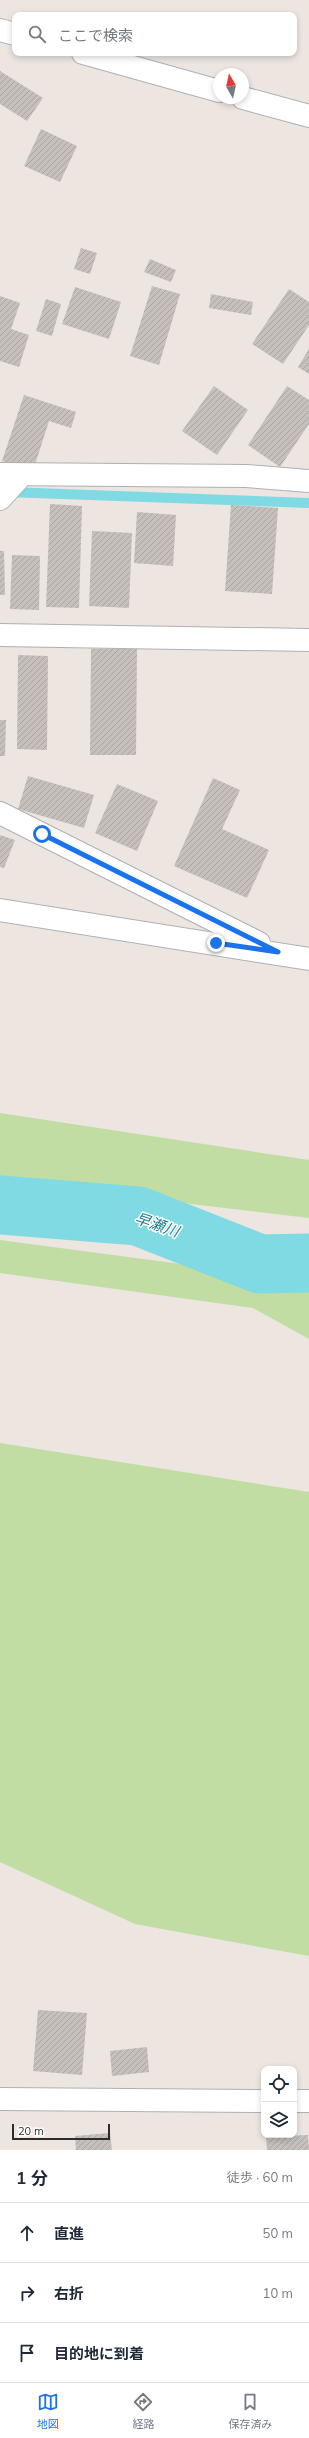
<!DOCTYPE html>
<html lang="ja">
<head>
<meta charset="utf-8">
<style>
	:root { --surface:#fff; --page:#f6f6f7; --text:#1f2937; --muted:#747a83; --line:#e0e1e3; --accent:#1a73e8 }
	body { margin:0; font-family:Mulish,"Noto Sans JP",sans-serif; background:var(--page); color:var(--text) }
	.controls { position:absolute; right:12px; bottom:12px; display:grid; overflow:hidden; border-radius:8px; box-shadow:0 2px 6px #0003 }
	.controls button { width:36px; height:36px; display:grid; place-items:center; padding:0; border:0; border-bottom:1px solid var(--line); background:var(--surface); color:var(--text); font:20px sans-serif }
	.compass { position:absolute; left:213px; top:68px; width:36px; height:36px; border-radius:50%; background:var(--surface); box-shadow:0 2px 6px #0003; rotate:351deg }
	.scale { position:absolute; left:12px; bottom:10px; width:98px; box-sizing:border-box; padding-left:4px; border:2px solid #2c2c2c; border-top:0; font-size:11px; line-height:14px; white-space:nowrap; color:#2c2c2c; -webkit-text-stroke:3px #fff; paint-order:stroke }
	.stop { position:absolute; width:12px; height:12px; margin:-9px; border:3px solid #1a73e8; border-radius:50%; background:#fff }
	.stop.end { background:#1a73e8; border-color:#fff; box-shadow:0 1px 4px #0008 }
	.list { margin:0; padding:0; list-style:none }
	h2 { display:flex; justify-content:space-between; align-items:center; height:52px; margin:0; padding:0 16px; font-size:17px }
	h2 small { font-size:13px; font-weight:400; color:var(--muted) }
	.list li { display:grid; grid-template-columns:26px 1fr auto; gap:12px; align-items:center; box-sizing:border-box; height:60px; padding:0 16px; border-top:1px solid var(--line) }
	.list b { display:block; font-size:15px; white-space:nowrap }
	.list em { font-size:13px; font-style:normal; color:var(--muted) }
	.icon { flex:none; width:22px; height:22px; fill:none; stroke:currentColor; stroke-width:2; stroke-linecap:round; stroke-linejoin:round }
	.map { position:relative; flex:none; width:309px; height:2150px; overflow:hidden }
	.search { position:absolute; background:var(--surface); box-shadow:0 2px 6px #0003; left:12px; right:12px; top:12px; height:44px; display:flex; align-items:center; gap:10px; box-sizing:border-box; padding:0 14px; border-radius:8px; color:var(--muted); font-size:15px }
	.sheet { height:232px; background:var(--surface) }
	nav { display:flex; justify-content:space-around; align-items:center; box-sizing:border-box; height:56px; border-top:1px solid var(--line); background:var(--surface); font-size:11px; color:var(--muted) }
	nav a { display:grid; justify-items:center; gap:2px }
	nav .on { color:var(--accent) }
	.map>svg:first-child { display:block }
	.grass { fill:#c1dda3 }
	.lines { fill:none; stroke-linecap:round; stroke-linejoin:round }
	.stream { stroke:#7fdae3; stroke-width:10 }
	.river { stroke:#7fdae3; stroke-width:59 }
	.building { fill:url(#building-hatch) }
	.minor-casing { stroke:#adb1b7; stroke-width:24 }
	.minor { stroke:#fff; stroke-width:22 }
	.route { stroke:#1a73e8; stroke-width:5 }
	.labels { text-anchor:middle; stroke-width:3; stroke-linejoin:round; paint-order:stroke }
	.water-label { font-size:15px; font-style:italic; fill:#1c7d91; stroke:#fff }
</style>
</head>
<body>
<div class="map">
<svg width="309" height="2150" viewBox="0 0 309 2150">
	<defs>
		<pattern id="building-hatch" width="6" height="6" patternUnits="userSpaceOnUse"><rect width="6" height="6" fill="#c5c0bc"/><path d="M-1 1l2-2M0 6l6-6M5 7l2-2" fill="none" stroke="#a9a5a2"/></pattern>
	</defs>
	<rect width="100%" height="100%" fill="#ece5e0"/>
	<path class="grass" d="M0,1113L309,1160V1218L0,1181Z
		M0,1240L309,1281V1339L253,1308L0,1273Z
		M0,1443L309,1492V1956L135,1924L0,1862Z"/>
	<g class="lines">
		<path class="stream" d="M7,492L309,503"/>
		<path class="river" d="M0,1205L138,1216L260,1264L309,1263"/>
	</g>
	<path class="building" d="M0,71L43,98L27,121L0,104Z
		M41,129L77,146L60,182L24,166Z
		M81,248L97,253L90,274L74,269Z
		M150,259L176,270L171,282L144,272Z
		M152,286L180,294L159,365L130,356Z
		M75,287L121,302L109,339L62,324Z
		M289,289L309,302V325L283,364L252,344Z
		M211,294L253,302L251,315L209,308Z
		M0,296L20,303L11,329L29,335L19,367L0,361Z
		M46,299L61,304L52,336L36,331Z
		M309,349V374L298,367Z
		M214,386L248,410L217,455L182,431Z
		M287,386L309,400V424L280,467L248,445Z
		M24,395L76,412L71,428L49,421L33,471L2,461Z
		M50,504L82,506L79,608L46,607Z
		M231,505L278,508L272,594L225,591Z
		M137,512L176,515L173,566L134,563Z
		M92,531L132,533L129,608L89,606Z
		M0,551H4L5,595H0Z
		M12,555L40,556L39,610L10,609Z
		M91,649H137L136,755H90Z
		M18,655L48,656L47,750L17,749Z
		M0,720H6L5,756H0Z
		M28,776L94,795L84,828L18,809Z
		M213,778L240,790L222,829L269,850L247,898L174,866Z
		M117,784L158,801L137,851L95,833Z
		M0,835L15,840L4,868L0,867Z
		M38,2010L87,2013L82,2075L33,2071Z
		M147,2047L149,2072L112,2076L110,2051Z
		M110,2133L112,2150H76L75,2136Z
		M308,2135L309,2150H267L266,2137Z"/>
	<g class="lines">
		<g class="minor-casing">
			<path id="minor" d="M0,30L15,34
				M83,53L219,91
				M243,98L309,116
				M0,474L246,476L309,481
				M0,499L22,475
				M0,635L309,640
				M0,813L259,943
				M0,910L309,959
				M0,2099L264,2101
				M294,2101H309"/>
		</g>
		<use href="#minor" class="minor"/>
	</g>
	<g class="lines">
		<path class="route" d="M42,834L278,952L216,943"/>
	</g>
	<g class="labels">
		<g class="water-label">
			<text transform="translate(157 1225) rotate(19)" y="5">早瀬川</text>
		</g>
	</g>
</svg>
<div class="controls">
<button><svg class="icon" aria-label="locate" viewBox="0 0 24 24"><circle cx="12" cy="12" r="6"/><path d="M12 2v4M12 18v4M2 12h4M18 12h4"/></svg></button>
<button><svg class="icon" aria-label="layers" viewBox="0 0 24 24"><path d="M12 4l9 5-9 5-9-5zM3 14l9 5 9-5"/></svg></button>
</div>
<svg class="compass" viewBox="-18 -18 36 36"><path d="M0-13l5 13h-10z" fill="#e53935"/><path d="M0 13l5-13h-10z" fill="#747a83"/></svg>
<div class="scale">20 m</div>
<div class="stop" style="left:42px;top:834px"></div>
<div class="stop end" style="left:216px;top:943px"></div>
<div class="search"><svg class="icon" aria-label="search" viewBox="0 0 24 24"><circle cx="10" cy="10" r="6"/><path d="M15 15l6 6"/></svg>ここで検索</div>
</div>
<section class="sheet">
<h2>1 分<small>徒歩 · 60 m</small></h2>
<ul class="list">
<li><svg class="icon" aria-label="ahead" viewBox="0 0 24 24"><path d="M12 20V5M6 11l6-6 6 6"/></svg><div><b>直進</b></div><em>50 m</em></li>
<li><svg class="icon" aria-label="right" viewBox="0 0 24 24"><path d="M7 20v-9h11M14 6l5 5-5 5"/></svg><div><b>右折</b></div><em>10 m</em></li>
<li><svg class="icon" aria-label="arrive" viewBox="0 0 24 24"><path d="M6 21V4h12l-3 4 3 4H6"/></svg><div><b>目的地に到着</b></div></li>
</ul>
</section>
<nav>
<a class="on"><svg class="icon" aria-label="map" viewBox="0 0 24 24"><path d="M3 6l6-2 6 2 6-2v14l-6 2-6-2-6 2zM9 4v14M15 6v14"/></svg>地図</a>
<a><svg class="icon" aria-label="directions" viewBox="0 0 24 24"><path d="M12 3l9 9-9 9-9-9zM9 14v-3h6M13 9l2 2-2 2"/></svg>経路</a>
<a><svg class="icon" aria-label="saved" viewBox="0 0 24 24"><path d="M7 4h10v16l-5-4-5 4z"/></svg>保存済み</a>
</nav>
</body>
</html>
